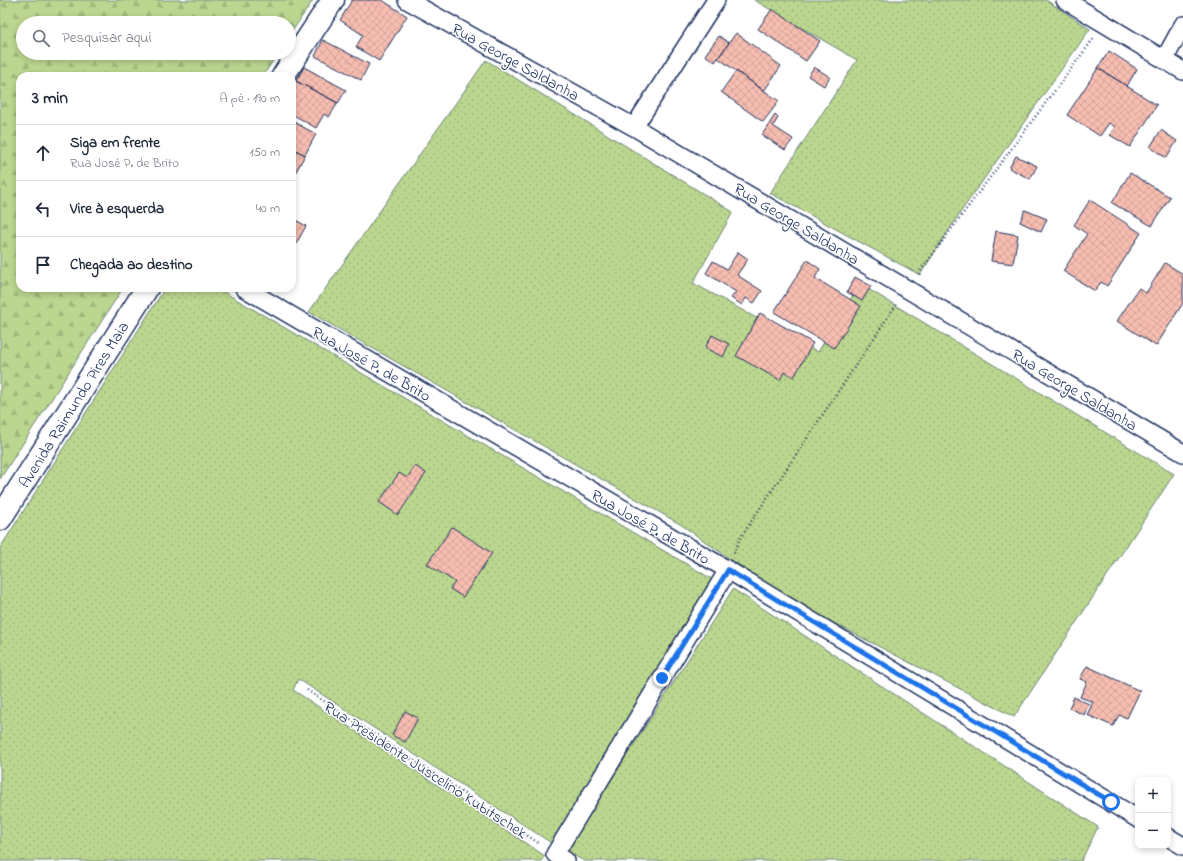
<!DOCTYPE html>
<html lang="pt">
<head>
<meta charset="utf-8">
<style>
	:root { --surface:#fff; --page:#f2f2f3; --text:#1f2937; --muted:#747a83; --line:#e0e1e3 }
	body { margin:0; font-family:"Indie Flower",sans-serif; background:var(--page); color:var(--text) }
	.controls { position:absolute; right:12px; bottom:12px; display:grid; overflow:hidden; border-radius:8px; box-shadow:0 2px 6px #0003 }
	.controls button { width:36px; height:36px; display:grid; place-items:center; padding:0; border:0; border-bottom:1px solid var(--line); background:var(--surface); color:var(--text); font:20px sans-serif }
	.stop { position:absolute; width:12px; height:12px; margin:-9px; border:3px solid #1a73e8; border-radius:50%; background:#fff }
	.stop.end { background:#1a73e8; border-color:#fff; box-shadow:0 1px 4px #0008 }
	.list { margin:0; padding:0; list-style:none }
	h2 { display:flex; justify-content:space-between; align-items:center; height:52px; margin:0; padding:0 16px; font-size:17px }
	h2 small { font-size:13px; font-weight:400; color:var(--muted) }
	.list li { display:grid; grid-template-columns:26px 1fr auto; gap:12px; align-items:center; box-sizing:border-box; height:56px; padding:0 16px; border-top:1px solid var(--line) }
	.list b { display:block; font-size:15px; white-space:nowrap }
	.list p { margin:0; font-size:13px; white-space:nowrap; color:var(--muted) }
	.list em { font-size:13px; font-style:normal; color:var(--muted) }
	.icon { flex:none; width:22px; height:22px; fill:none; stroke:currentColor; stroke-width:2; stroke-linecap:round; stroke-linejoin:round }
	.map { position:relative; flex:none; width:1183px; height:861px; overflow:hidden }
	.search { position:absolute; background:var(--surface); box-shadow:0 2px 6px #0003; left:16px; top:16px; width:280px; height:44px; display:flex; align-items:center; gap:10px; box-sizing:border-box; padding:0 14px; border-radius:22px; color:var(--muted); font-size:15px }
	.panel { position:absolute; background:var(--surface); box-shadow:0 2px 6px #0003; left:16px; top:72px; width:280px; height:220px; border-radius:12px }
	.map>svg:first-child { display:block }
	.grass { fill:url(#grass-dots); stroke:#6b8276 }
	.forest { fill:url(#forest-firs); stroke:#6b8276 }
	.building { fill:url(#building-cross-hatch); stroke:#1b2f5e }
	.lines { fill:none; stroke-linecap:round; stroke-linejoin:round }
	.street-casing { stroke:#1b2f5e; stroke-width:20 }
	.secondary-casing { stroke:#1b2f5e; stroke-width:25 }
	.path { stroke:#1b2f5e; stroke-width:2.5; stroke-dasharray:1 3; stroke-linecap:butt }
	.street { stroke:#fff; stroke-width:17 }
	.secondary { stroke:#fff; stroke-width:22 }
	.route { stroke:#1a73e8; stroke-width:5 }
	.labels { text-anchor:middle; stroke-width:3; stroke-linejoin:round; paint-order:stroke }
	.street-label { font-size:16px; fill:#1b2f5e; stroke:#fff }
</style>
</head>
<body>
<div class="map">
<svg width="1183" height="861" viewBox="0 0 1183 861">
	<defs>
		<pattern id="grass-dots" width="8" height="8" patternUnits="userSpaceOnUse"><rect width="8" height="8" fill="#bbd68e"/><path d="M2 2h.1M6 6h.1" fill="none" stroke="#a0b87d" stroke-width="1.8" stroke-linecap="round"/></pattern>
		<pattern id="forest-firs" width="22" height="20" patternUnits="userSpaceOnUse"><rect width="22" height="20" fill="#bbd68e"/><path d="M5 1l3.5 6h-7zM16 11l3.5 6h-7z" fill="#a0b87d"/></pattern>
		<pattern id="building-cross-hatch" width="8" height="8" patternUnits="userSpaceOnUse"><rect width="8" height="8" fill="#f7bdb0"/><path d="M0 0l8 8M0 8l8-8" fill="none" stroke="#d3a39a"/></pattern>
	</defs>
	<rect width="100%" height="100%" fill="#fff"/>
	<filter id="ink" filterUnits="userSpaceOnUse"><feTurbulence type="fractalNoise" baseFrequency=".025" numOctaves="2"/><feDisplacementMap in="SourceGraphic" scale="8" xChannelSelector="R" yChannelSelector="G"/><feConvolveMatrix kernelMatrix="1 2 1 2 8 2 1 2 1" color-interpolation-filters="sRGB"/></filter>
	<g filter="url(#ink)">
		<path class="grass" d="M754,0H1046L1090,29L962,210L920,275L770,193L857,60Z
			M486,60L733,212L693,283L818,352L860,284L1174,474L1014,717L786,598L680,524L309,312Z
			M165,288H217L717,582L553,844L298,679L293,690L545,856L541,861H0V548Z
			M733,589L1098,827L1081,861H584L566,851Z"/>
		<path class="forest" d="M0,0H313L289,36V23H23V53H278L263,76H20V288H123L0,479Z"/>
		<path class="building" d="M352,0H382L407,16L379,61L356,47L363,35L340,20Z
			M772,9L820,41L806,61L758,29Z
			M736,33L781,66L764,91L718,58Z
			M719,36L729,43L715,62L705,55Z
			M323,40L369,64L361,80L315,56Z
			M1109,51L1137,69L1127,86L1098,68Z
			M304,67L346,90L338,103L296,81Z
			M814,67L830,77L824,86L808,76Z
			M1098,68L1157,105L1130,147L1110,135L1115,127L1109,123L1100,136L1067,115Z
			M736,71L779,101L763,122L721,92Z
			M296,81L338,103L329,117L324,114L316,128L292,114V89Z
			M775,115L778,118L773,126L793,139L785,150L762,135Z
			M292,121L316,134L305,155L292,148Z
			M1161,130L1177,141L1166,158L1150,147Z
			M292,148L305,155L292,179Z
			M1016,156L1037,166L1030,179L1009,168Z
			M1130,173L1170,197L1152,226L1112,203Z
			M1090,200L1141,233L1107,286L1101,282L1095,291L1063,271L1087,234L1074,225Z
			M1025,210L1047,219L1041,232L1020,222Z
			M292,218L306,226L292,251Z
			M996,231L1018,235L1013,264L991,261Z
			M738,252L748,259L737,275L762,291L754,303L746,298L742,305L731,298L736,292L706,273L713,261L727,269Z
			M807,260L820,269L815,278L861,306L834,348L774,312Z
			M1165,263L1183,274V303L1156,346L1117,321L1139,288L1146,293Z
			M855,277L871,286L862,301L847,292Z
			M760,313L813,343L794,377L784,372L780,380L736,356Z
			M712,335L729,344L723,357L705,348Z
			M415,466L426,473L398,515L379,502L399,473L407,478Z
			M452,527L492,553L463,597L450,589L455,582L427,564Z
			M1087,666L1140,691L1127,718L1119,715L1113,726L1087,715L1093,702L1080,697L1087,682L1080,679Z
			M1074,697L1089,704L1084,715L1069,708Z
			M405,711L418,718L405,742L392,735Z"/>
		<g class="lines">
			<g class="street-casing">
				<path id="street" d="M407,0L634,127L1183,453
					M1065,0L1183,71
					M1164,60L1183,25
					M634,127L716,0
					M244,288L728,570L1138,819
					M1168,837L1183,846
					M566,861L555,854L728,570"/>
			</g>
			<g class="secondary-casing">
				<path id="secondary" d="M283,76L333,0
					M0,519L147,288"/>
			</g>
			<path class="path" d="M918,274L1094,38
				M734,553L739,540L896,305
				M307,690L540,844"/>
			<use href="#street" class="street"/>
			<use href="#secondary" class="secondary"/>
		</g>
	</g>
	<g class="lines" filter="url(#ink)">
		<path class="route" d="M662,678L728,570L1111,802"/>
	</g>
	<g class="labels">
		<g class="street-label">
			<text transform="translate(516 61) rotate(29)" y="6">Rua George Saldanha</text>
			<text transform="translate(797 223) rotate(31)" y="6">Rua George Saldanha</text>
			<text transform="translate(372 363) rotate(30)" y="6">Rua José P. de Brito</text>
			<text transform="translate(1075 389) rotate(31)" y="6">Rua George Saldanha</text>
			<text transform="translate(73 404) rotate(-58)" y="6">Avenida Raimundo Pires Maia</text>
			<text transform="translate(651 526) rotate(30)" y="6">Rua José P. de Brito</text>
			<text transform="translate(426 769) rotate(33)" y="6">Rua Presidente Juscelino Kubitschek</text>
		</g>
	</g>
</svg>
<div class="controls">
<button>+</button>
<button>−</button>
</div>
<div class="stop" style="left:1111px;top:802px"></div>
<div class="stop end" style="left:662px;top:678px"></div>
<div class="search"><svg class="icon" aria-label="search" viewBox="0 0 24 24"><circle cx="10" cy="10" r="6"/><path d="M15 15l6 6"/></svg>Pesquisar aqui</div>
<section class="panel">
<h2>3 min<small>A pé · 190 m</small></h2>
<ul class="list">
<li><svg class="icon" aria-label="ahead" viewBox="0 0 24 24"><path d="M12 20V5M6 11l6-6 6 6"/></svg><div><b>Siga em frente</b><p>Rua José P. de Brito</p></div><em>150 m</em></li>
<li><svg class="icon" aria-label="left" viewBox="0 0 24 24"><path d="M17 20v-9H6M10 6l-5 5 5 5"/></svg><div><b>Vire à esquerda</b></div><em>40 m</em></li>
<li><svg class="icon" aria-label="arrive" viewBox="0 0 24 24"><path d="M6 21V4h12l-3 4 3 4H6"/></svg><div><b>Chegada ao destino</b></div></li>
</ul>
</section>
</div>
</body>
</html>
